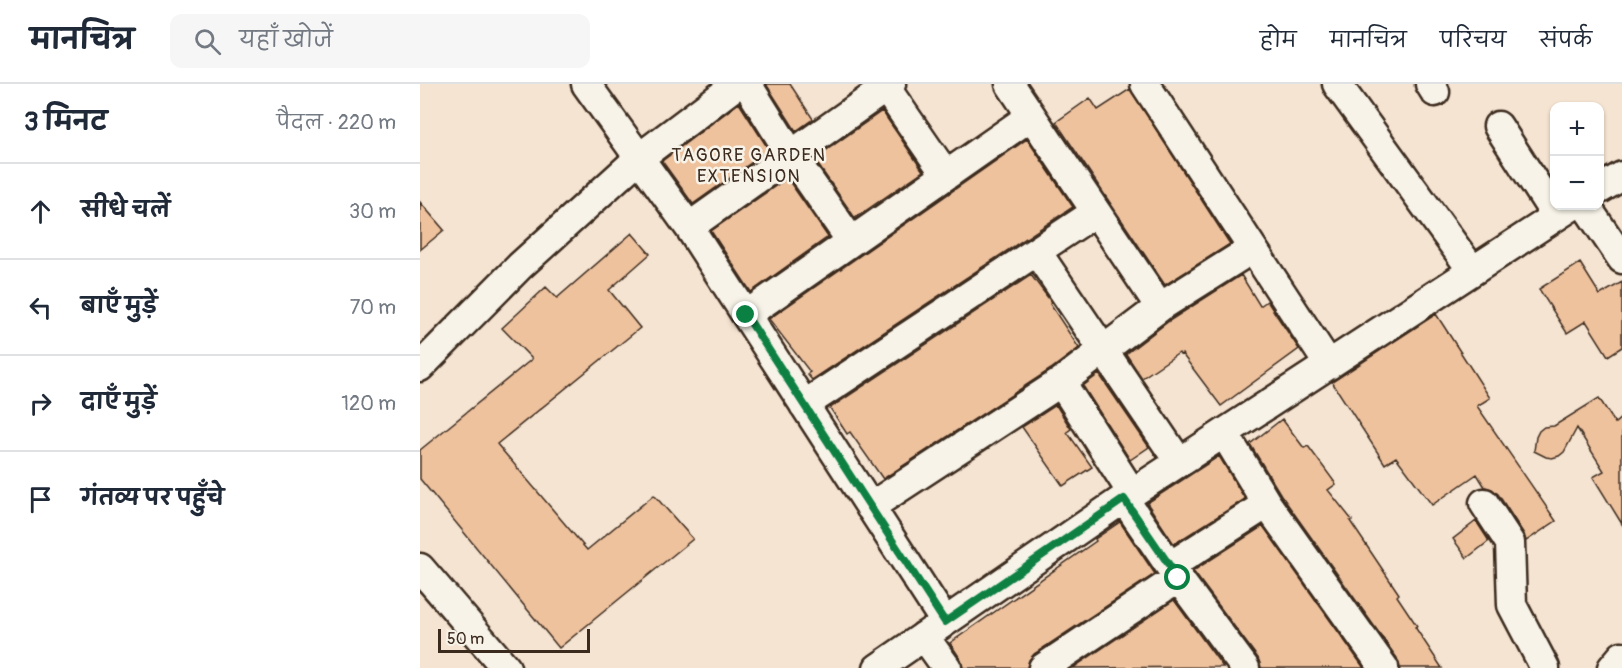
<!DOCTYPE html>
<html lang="hi">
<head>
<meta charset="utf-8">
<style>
	:root { --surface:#fff; --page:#f6f6f7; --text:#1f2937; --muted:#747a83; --line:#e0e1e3 }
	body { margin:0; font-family:Pangolin,"Playpen Sans Deva",sans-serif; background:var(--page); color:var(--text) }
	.controls { position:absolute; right:18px; top:18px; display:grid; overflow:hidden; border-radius:12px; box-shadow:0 2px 4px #0004 }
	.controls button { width:54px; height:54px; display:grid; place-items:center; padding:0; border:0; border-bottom:2px solid var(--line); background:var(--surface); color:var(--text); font:30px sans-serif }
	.scale { position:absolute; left:18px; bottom:15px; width:152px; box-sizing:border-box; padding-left:6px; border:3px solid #3b2a1e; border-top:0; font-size:16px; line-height:21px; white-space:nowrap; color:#3b2a1e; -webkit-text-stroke:4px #f7f3e8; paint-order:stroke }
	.stop { position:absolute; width:18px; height:18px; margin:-14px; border:4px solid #0b8043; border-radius:50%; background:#fff }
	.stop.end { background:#0b8043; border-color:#fff; box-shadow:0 2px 6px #0008 }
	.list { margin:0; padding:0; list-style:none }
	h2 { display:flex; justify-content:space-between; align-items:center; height:78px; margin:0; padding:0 24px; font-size:26px }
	h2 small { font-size:20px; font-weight:400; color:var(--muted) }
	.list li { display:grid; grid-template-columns:39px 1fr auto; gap:18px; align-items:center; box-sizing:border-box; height:96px; padding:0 24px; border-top:2px solid var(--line) }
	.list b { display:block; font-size:22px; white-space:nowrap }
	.list em { font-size:20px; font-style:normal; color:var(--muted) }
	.icon { flex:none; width:33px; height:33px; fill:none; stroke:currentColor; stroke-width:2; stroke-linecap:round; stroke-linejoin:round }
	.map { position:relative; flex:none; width:1202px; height:584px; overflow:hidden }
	header { display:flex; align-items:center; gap:36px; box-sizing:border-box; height:84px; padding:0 30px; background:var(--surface); border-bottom:2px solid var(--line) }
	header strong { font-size:28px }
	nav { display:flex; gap:33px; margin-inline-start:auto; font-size:21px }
	.search { width:420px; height:54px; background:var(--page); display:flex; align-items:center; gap:15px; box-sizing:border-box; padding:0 21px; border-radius:12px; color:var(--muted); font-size:22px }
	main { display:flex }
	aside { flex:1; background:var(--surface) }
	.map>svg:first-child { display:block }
	.building { fill:#efc29e; stroke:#3b2a1e; stroke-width:1.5 }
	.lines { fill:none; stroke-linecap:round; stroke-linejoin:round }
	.minor-casing { stroke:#3b2a1e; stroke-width:33 }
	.minor { stroke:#f7f3e8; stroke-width:28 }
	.route { stroke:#0b8043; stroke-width:8 }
	.labels { text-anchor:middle; stroke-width:5; stroke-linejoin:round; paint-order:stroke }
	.neighbourhood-label { font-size:18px; letter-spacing:1.5px; fill:#3b2a1e; stroke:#f7f3e8 }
</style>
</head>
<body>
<header>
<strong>मानचित्र</strong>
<div class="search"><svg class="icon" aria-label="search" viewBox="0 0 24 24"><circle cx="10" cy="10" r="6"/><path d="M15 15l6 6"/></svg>यहाँ खोजें</div>
<nav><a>होम</a><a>मानचित्र</a><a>परिचय</a><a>संपर्क</a></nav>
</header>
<main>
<aside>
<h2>3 मिनट<small>पैदल · 220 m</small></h2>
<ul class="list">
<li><svg class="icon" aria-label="ahead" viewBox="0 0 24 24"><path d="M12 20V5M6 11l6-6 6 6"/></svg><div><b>सीधे चलें</b></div><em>30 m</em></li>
<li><svg class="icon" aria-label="left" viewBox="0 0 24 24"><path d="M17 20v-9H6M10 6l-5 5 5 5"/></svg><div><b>बाएँ मुड़ें</b></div><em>70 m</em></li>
<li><svg class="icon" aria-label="right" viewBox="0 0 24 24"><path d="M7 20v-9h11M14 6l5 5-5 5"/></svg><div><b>दाएँ मुड़ें</b></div><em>120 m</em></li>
<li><svg class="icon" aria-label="arrive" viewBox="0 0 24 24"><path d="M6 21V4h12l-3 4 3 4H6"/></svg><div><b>गंतव्य पर पहुँचे</b></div></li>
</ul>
</aside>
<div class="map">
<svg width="1202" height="584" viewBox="0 0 1202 584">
	<rect width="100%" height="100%" fill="#f5e4d2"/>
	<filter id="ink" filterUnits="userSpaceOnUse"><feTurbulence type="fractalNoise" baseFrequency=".0167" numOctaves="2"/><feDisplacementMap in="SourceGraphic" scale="12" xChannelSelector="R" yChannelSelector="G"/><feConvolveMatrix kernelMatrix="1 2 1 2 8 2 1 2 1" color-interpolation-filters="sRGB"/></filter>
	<g filter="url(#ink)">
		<path class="building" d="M346,0H370L393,35L376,47Z
			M710,5L810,160L745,201L636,38L670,14L678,26Z
			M319,19L349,66L273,120L242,77Z
			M462,27L503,87L435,134L394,75Z
			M607,55L653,123L392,296L387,290L390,288L349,235Z
			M367,94L408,153L331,208L291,147Z
			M0,118L24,146L0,166Z
			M212,149L230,170L189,206L220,244L77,360L167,466L234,411L273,455L139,564L0,395V366L112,275L82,244L126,203L137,214Z
			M1160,179L1180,211L1202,198V263L1188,272L1166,237L1147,249L1119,205Z
			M611,191L632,219L630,220L659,264L631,285L463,395L430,348L427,350L410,324Z
			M821,191L840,222L847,217L879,265L801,322L762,270L760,271L759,269L722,294L706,270L749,237Z
			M1016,230L1070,314L1057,322L1136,437L1106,457L1104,450L1078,410L1072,405L1065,403L1057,390L1012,421L976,373L965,380L912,298Z
			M679,290L729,363L710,376L663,302Z
			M1179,314L1195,339L1202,333V440L1173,393L1184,387L1157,344L1144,368L1139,372L1132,374L1126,373L1114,367L1116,353L1119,347L1124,343L1134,342Z
			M636,321L651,345L647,348L672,383L643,402L602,343Z
			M862,335L884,364L888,362L916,400L908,406L932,436L930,437L979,510L977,512L997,542L995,543L1022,584H980L977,574L861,411L830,360Z
			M799,372L825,415L754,460L727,419Z
			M1056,437L1069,457L1047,474L1033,455Z
			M700,438L735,490L614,570L609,576L607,584H543L540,574L530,559L676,457L675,455Z
			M843,442L944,584H841L838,574L773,487Z
			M754,516L803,583L653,584Z"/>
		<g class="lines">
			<g class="minor-casing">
				<path id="minor" d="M166,0L269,143L525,538
					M327,0L370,69L431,157
					M590,0L740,223
					M725,0L909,281
					M917,0L1052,186
					M1010,0L1015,8
					M466,4L526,91
					M1078,42L1136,132
					M1180,105L1202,92
					M1166,122L1202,175
					M269,143L471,0
					M617,168L759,378
					M326,231L611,32
					M0,283L100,182L219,74L317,0
					M641,298L712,409
					M384,321L676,128
					M804,349L847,420L964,584
					M704,415L758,494L825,584
					M1064,419L1090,459L1092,521L1125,584
					M450,423L641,298L740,223L832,165
					M750,482L847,420
					M0,484L86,584
					M504,552L527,584
					M458,584L712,409L1152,122
					M623,584L758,494
					M1192,584L1202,572"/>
			</g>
			<use href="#minor" class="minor"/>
		</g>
	</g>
	<g class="lines" filter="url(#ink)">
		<path class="route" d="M326,231L525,538L704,415L758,494"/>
	</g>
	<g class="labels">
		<g class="neighbourhood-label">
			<text x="329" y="77">TAGORE GARDEN<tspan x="329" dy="21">EXTENSION</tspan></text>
		</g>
	</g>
</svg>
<div class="controls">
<button>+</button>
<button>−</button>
</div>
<div class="scale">50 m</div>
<div class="stop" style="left:758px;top:494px"></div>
<div class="stop end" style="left:326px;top:231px"></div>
</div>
</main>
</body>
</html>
